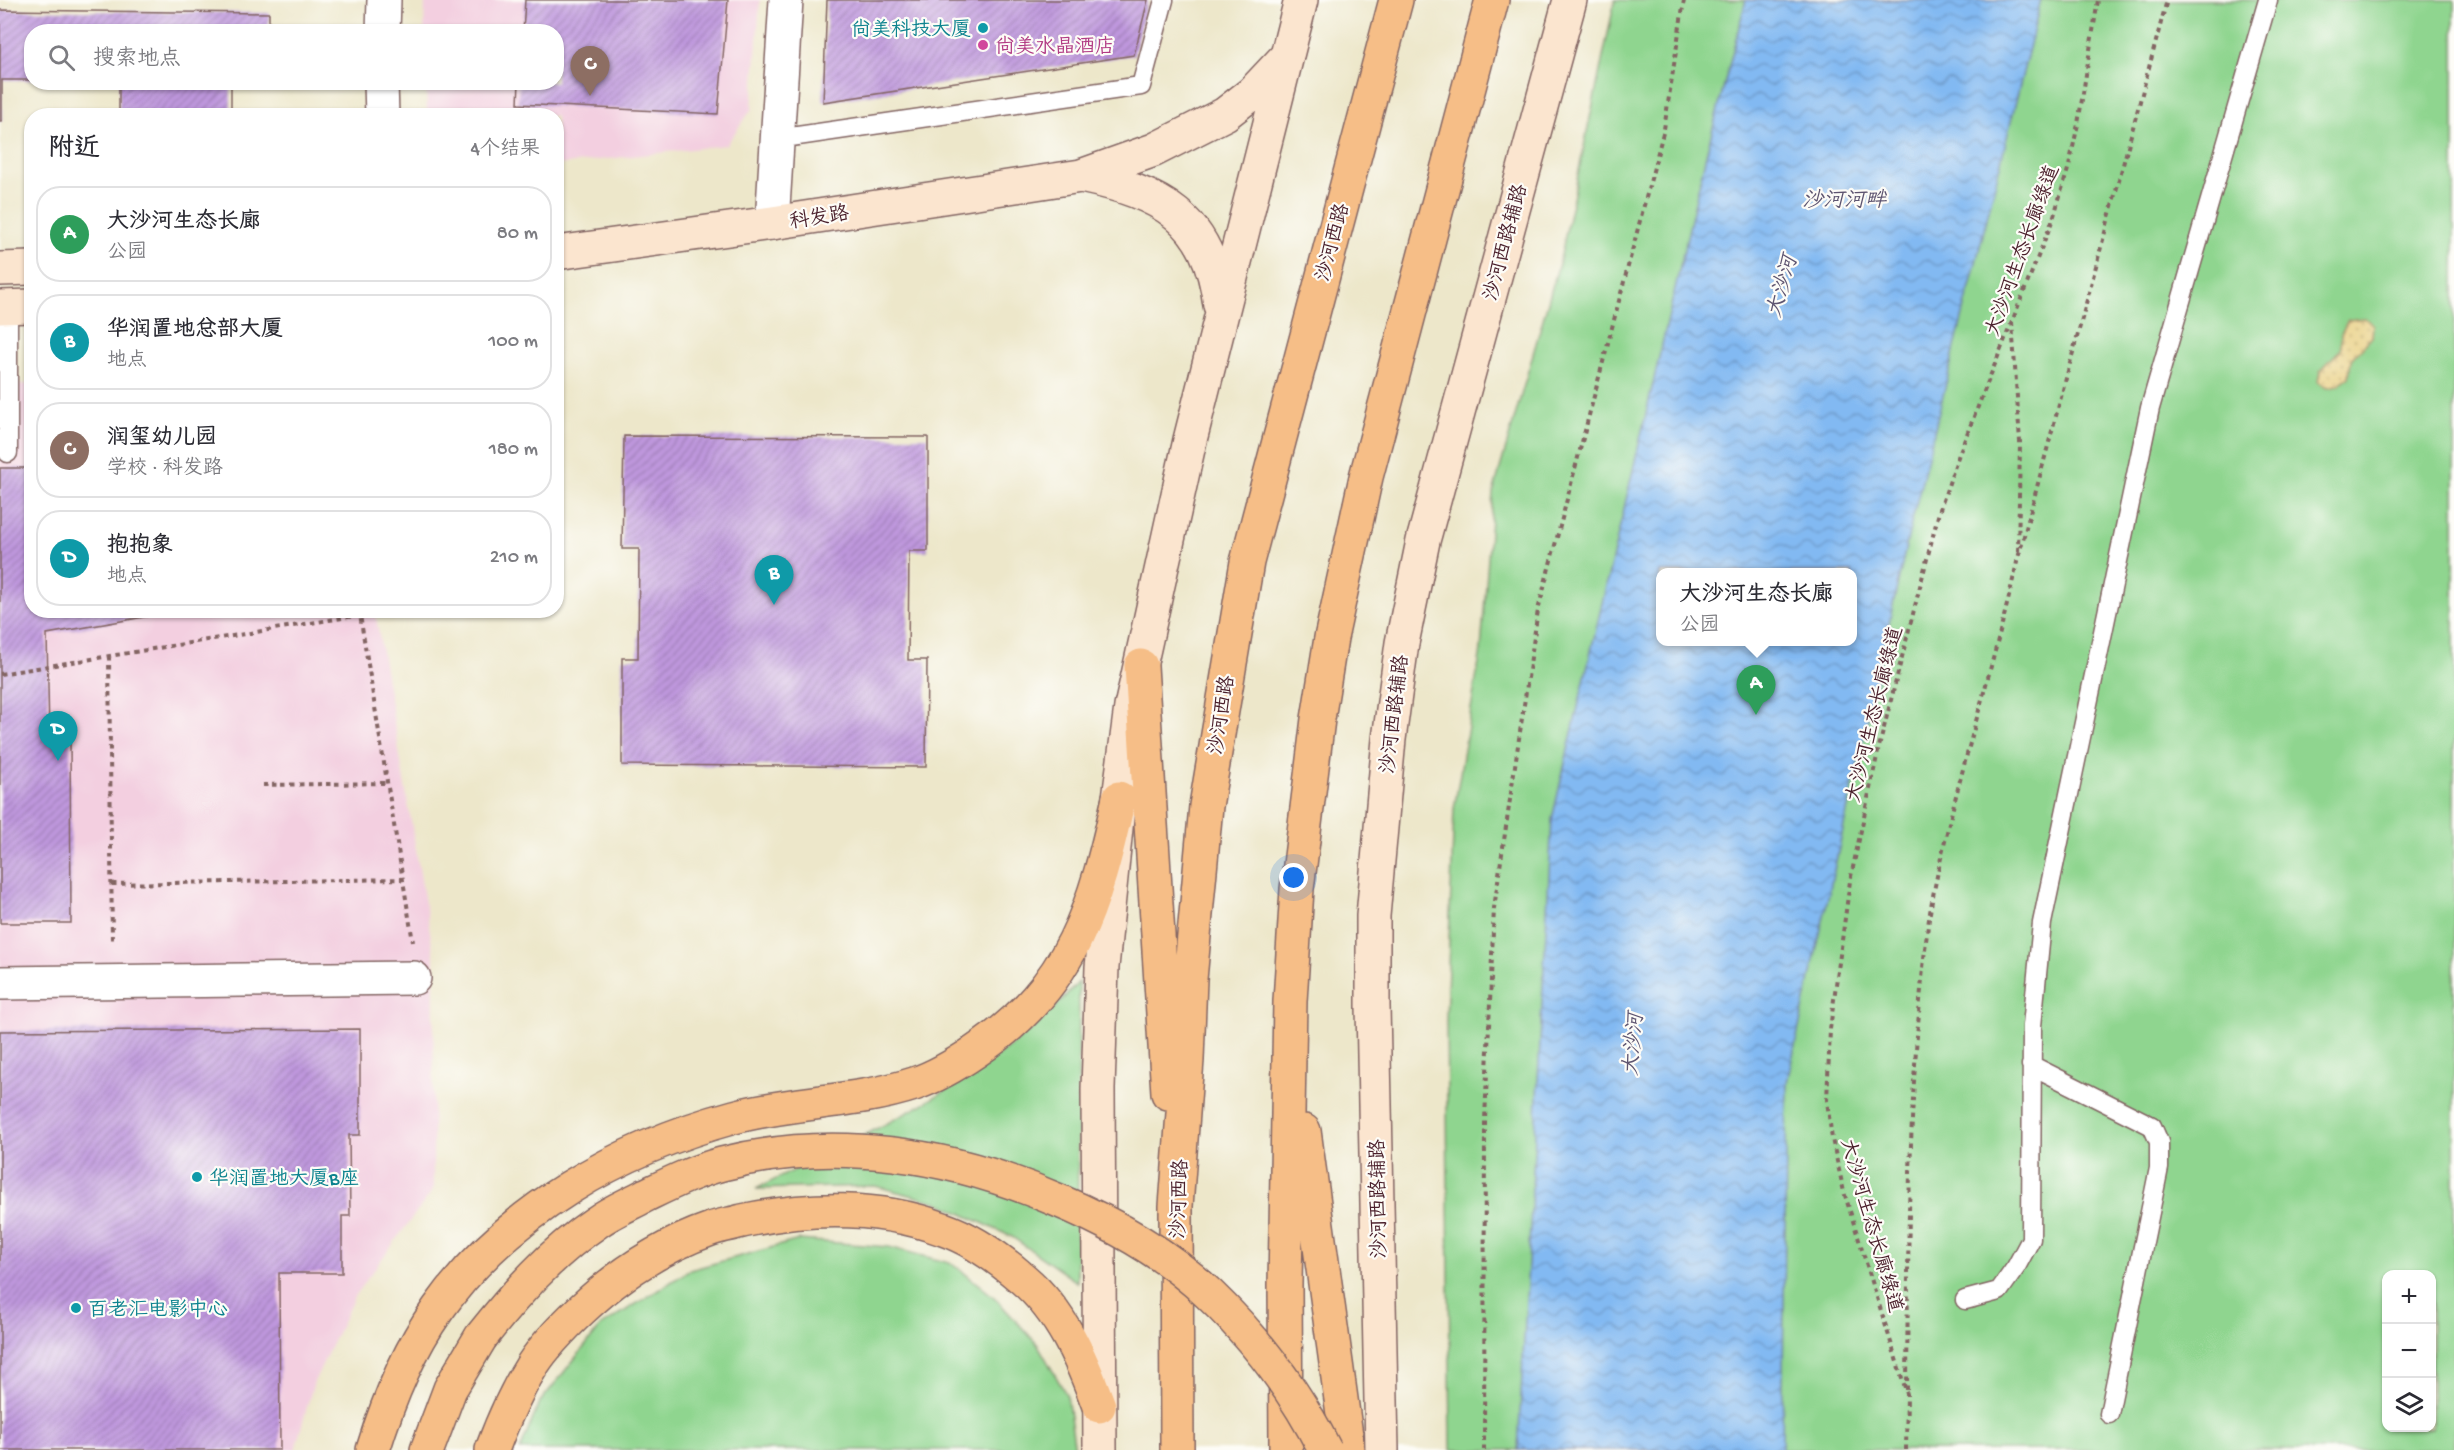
<!DOCTYPE html>
<html lang="zh">
<head>
<meta charset="utf-8">
<style>
	:root { --surface:#fff; --page:#f7f7f7; --text:#2b2b33; --muted:#7c7c81; --line:#e1e1e2; --accent:#d93025 }
	body { margin:0; font-family:"Gochi Hand","LXGW WenKai TC",sans-serif; background:var(--page); color:var(--text) }
	.controls { position:absolute; right:18px; bottom:18px; display:grid; overflow:hidden; border-radius:12px; box-shadow:0 2px 4px #0004 }
	.controls button { width:54px; height:54px; display:grid; place-items:center; padding:0; border:0; border-bottom:2px solid var(--line); background:var(--surface); color:var(--text); font:30px sans-serif }
	.you { position:absolute; left:1294px; top:878px; width:21px; height:21px; margin:-15px; border:4px solid #fff; border-radius:50%; background:#1a73e8; box-shadow:0 0 0 9px #1a73e833 }
	.badge { display:grid; place-items:center; width:39px; height:39px; border-radius:50%; background:var(--accent); color:#fff; font-size:20px; font-weight:700 }
	.pin { position:absolute; translate:-50% -50px; filter:drop-shadow(0 2px 3px #0008) }
	.pin::after { content:''; position:absolute; top:32px; width:21px; height:18px; background:inherit; clip-path:polygon(0 0,100% 0,50% 100%) }
	.popup { position:absolute; left:1656px; top:568px; width:201px; height:78px; box-sizing:border-box; display:grid; place-content:center; border-radius:12px; background:var(--surface); filter:drop-shadow(0 2px 4px #0005); font-size:20px; white-space:nowrap; color:var(--muted) }
	.popup b { font-size:22px; color:var(--text) }
	.popup::after { content:''; position:absolute; left:50%; top:100%; margin-left:-12px; border:12px solid transparent; border-top-color:var(--surface) }
	.list { margin:0; padding:0; list-style:none }
	h2 { display:flex; justify-content:space-between; align-items:center; height:78px; margin:0; padding:0 24px; font-size:26px }
	h2 small { font-size:20px; font-weight:400; color:var(--muted) }
	.list li { display:grid; grid-template-columns:39px 1fr auto; gap:18px; align-items:center; box-sizing:border-box; height:96px; margin:0 12px 12px; padding:0 12px; border:2px solid var(--line); border-radius:24px }
	.list b { display:block; font-size:22px; white-space:nowrap }
	.list p { margin:0; font-size:20px; white-space:nowrap; color:var(--muted) }
	.list em { font-size:20px; font-style:normal; color:var(--muted) }
	.icon { flex:none; width:33px; height:33px; fill:none; stroke:currentColor; stroke-width:2; stroke-linecap:round; stroke-linejoin:round }
	.map { position:relative; flex:none; width:2454px; height:1450px; overflow:hidden }
	.search { position:absolute; background:var(--surface); box-shadow:0 2px 4px #0004; left:24px; top:24px; width:540px; height:66px; display:flex; align-items:center; gap:15px; box-sizing:border-box; padding:0 21px; border-radius:24px; color:var(--muted); font-size:22px }
	.panel { position:absolute; background:var(--surface); box-shadow:0 2px 4px #0004; left:24px; top:108px; width:540px; height:510px; border-radius:24px }
	.map>svg:first-child { display:block }
	.built { fill:#f3cfe0 }
	.green { fill:#8fd58f; stroke:#6c7a5d; stroke-width:1.5; fill-rule:evenodd }
	.sand { fill:url(#sand-dots); stroke:#9c7c64; stroke-width:1.5 }
	.water { fill:url(#water-waves); stroke:#666c8e; stroke-width:1.5; fill-rule:evenodd }
	.building { fill:url(#building-hatch) }
	.lines { fill:none; stroke-linecap:round; stroke-linejoin:round }
	.lane-casing { stroke:#836563; stroke-width:21 }
	.street-casing { stroke:#836563; stroke-width:36 }
	.secondary-casing { stroke:#836563; stroke-width:36 }
	.primary-casing { stroke:#836563; stroke-width:36 }
	.path { stroke:#836563; stroke-width:4; stroke-dasharray:4.5 4.5; stroke-linecap:butt }
	.lane { stroke:#fff; stroke-width:18 }
	.street { stroke:#fff; stroke-width:33 }
	.secondary { stroke:#fbe5cf; stroke-width:33 }
	.primary { stroke:#f6be87; stroke-width:33 }
	.primary-bridge-casing { stroke:#836563; stroke-width:36; stroke-linecap:butt }
	.primary-bridge { stroke:#f6be87; stroke-width:33 }
	.culture-dot { fill:#0f9aa8; stroke:#fdfcf7; stroke-width:2 }
	.hotel-dot { fill:#d1479c; stroke:#fdfcf7; stroke-width:2 }
	.labels { text-anchor:middle; stroke-width:4.5; stroke-linejoin:round; paint-order:stroke }
	.culture-label { font-size:20px; fill:#0d838f; stroke:#fdfcf7; text-anchor:start }
	.hotel-label { font-size:20px; fill:#b23c85; stroke:#fdfcf7; text-anchor:start }
	.street-label { font-size:20px; fill:#4a1f2b; stroke:#fdfcf7 }
	.water-label { font-size:21px; font-style:italic; fill:#5e5571; stroke:#fdfcf7 }
</style>
</head>
<body>
<div class="map">
<svg width="2454" height="1450" viewBox="0 0 2454 1450">
	<defs>
		<pattern id="sand-dots" width="8" height="8" patternUnits="userSpaceOnUse" patternTransform="scale(1.5)"><rect width="8" height="8" fill="#eeda9e"/><path d="M2 2h.1M6 6h.1" fill="none" stroke="#cebb88" stroke-width="1.8" stroke-linecap="round"/></pattern>
		<pattern id="water-waves" width="16" height="10" patternUnits="userSpaceOnUse" patternTransform="scale(1.5)"><rect width="16" height="10" fill="#82b9f2"/><path d="M0 5q4-4 8 0t8 0" fill="none" stroke="#6c96c4"/></pattern>
		<pattern id="building-hatch" width="6" height="6" patternUnits="userSpaceOnUse" patternTransform="scale(1.5)"><rect width="6" height="6" fill="#bf98de"/><path d="M-1 1l2-2M0 6l6-6M5 7l2-2" fill="none" stroke="#9d7bb4"/></pattern>
	</defs>
	<rect width="100%" height="100%" fill="#fdfcf7"/>
	<filter id="ink" filterUnits="userSpaceOnUse"><feTurbulence type="fractalNoise" baseFrequency=".0167" numOctaves="2"/><feDisplacementMap in="SourceGraphic" scale="12" xChannelSelector="R" yChannelSelector="G"/><feConvolveMatrix kernelMatrix="1 2 1 2 8 2 1 2 1" color-interpolation-filters="sRGB"/></filter>
	<filter id="wash" filterUnits="userSpaceOnUse"><feTurbulence type="fractalNoise" baseFrequency=".008" numOctaves="4" result="noise"/><feDisplacementMap in="SourceGraphic" scale="24" xChannelSelector="R" yChannelSelector="G"/><feGaussianBlur stdDeviation="1.35" result="paint"/><feColorMatrix in="noise" values="0 0 0 0 0 0 0 0 0 0 0 0 0 0 0 0 0 1.4 0 .05"/><feComposite in="paint" operator="in"/></filter>
	<g filter="url(#wash)">
		<rect width="100%" height="100%" fill="#ede7ca"/>
		<path class="built" d="M425,0H760L752,109L726,145L557,165L556,116L427,115L426,83L556,82V32H424Z
			M31,384L32,610L375,611L434,955L433,1190L355,1295L314,1382L295,1450H0V385Z"/>
		<path class="green" d="M1615,0H2454V1450H1451L1446,1020L1454,809L1481,650L1493,493L1560,260ZM1660,572H1852V642H1660ZM2386,1274H2432V1428H2386Z
			M1079,982L1077,1282L1012,1237L937,1202L875,1186L756,1189C852,1141 956,1096 1037,1024C1052,1011 1065,996 1079,982Z
			M799,1240L889,1247L953,1264L994,1297L1038,1345L1067,1396L1075,1450H520L540,1402L601,1326L690,1270Z"/>
		<path class="sand" d="M2365,318L2373,325L2372,337L2351,359L2349,377L2337,385L2328,387L2318,382L2320,371L2341,349V334L2348,320Z"/>
		<path class="water" d="M1746,0H2041L1909,533L1787,1082L1782,1450H1518L1552,819L1706,155ZM1660,572H1852V642H1660Z"/>
		<g id="blocks">
			<path class="building" d="M525,0H728L718,114L518,104L519,82H556V32H523Z
				M827,0H1148L1134,55L823,102Z
				M0,10L269,13V32H32V80H2V121H0Z
				M119,82H231V116H119Z
				M624,436L928,437V551H909L908,660H927L926,767L622,765V658H638L639,549H622Z
				M0,468H32V610H184L47,634L49,735H70L71,923H0Z
				M360,1029V1135H349L350,1216H342V1273H279L280,1450H0V1031Z"/>
		</g>
	</g>
	<g filter="url(#ink)">
		<use href="#blocks" fill-opacity="0" stroke="#836563" stroke-width="1.5"/>
		<g class="lines">
			<g class="lane-casing">
				<path id="lane" d="M777,139L1141,86L1164,0
					M8,307V453
					M2031,1065L2152,1126L2159,1142V1168L2109,1414
					M1965,1300L1999,1291L2016,1267L2031,1239L2032,1026L2042,923L2150,408L2268,0"/>
			</g>
			<g class="street-casing">
				<path id="street" d="M383,32L384,0
					M381,82L382,116
					M772,223L786,0
					M0,983L414,978"/>
			</g>
			<g class="secondary-casing">
				<path id="secondary" d="M1081,176C1161,193 1209,217 1220,305
					M556,253L772,223L1081,176L1154,150L1225,114L1252,93L1284,59
					M0,269L32,268
					M0,307L32,306
					M1100,1450L1098,1089L1102,967L1119,798L1131,707L1190,440L1301,0
					M1382,1450L1373,1006V916L1389,739L1402,643L1423,541L1570,0"/>
			</g>
			<g class="primary-casing">
				<path id="primary" d="M1141,666L1168,1093
					M1304,1131L1348,1450
					M373,1450C388,1401 408,1351 438,1309C507,1211 620,1148 734,1117C793,1101 856,1103 914,1084C935,1077 957,1064 976,1051C1073,986 1095,906 1119,798
					M427,1450L450,1389L481,1337
					M492,1450C503,1420 516,1391 533,1364C546,1344 564,1326 581,1310C618,1275 662,1246 711,1229C721,1225 732,1224 742,1221C807,1207 879,1205 943,1229C972,1239 1000,1259 1023,1279C1062,1312 1082,1360 1099,1406
					M1177,1450L1176,1206L1187,1060L1190,979L1206,806L1247,562L1396,0
					M1286,1450L1285,1285L1290,1001L1297,889L1318,719L1331,638L1366,477L1492,0"/>
			</g>
			<path class="path" d="M2012,322L2020,442L2018,554
				M109,656L112,943
				M0,674L360,615L413,942
				M263,785L387,783
				M112,884L403,879
				M1907,1390C1908,1272 1908,1154 1917,1036C1921,991 1924,945 1932,901C1954,786 1992,675 2017,562L2167,0
				M1484,1450L1485,1120L1494,908L1538,610L1664,129L1684,0
				M1906,1450L1907,1394L1844,1192L1832,1139L1827,1101L1830,1029L1850,881L1879,747L1939,512L1959,454L2053,219L2069,166L2078,124L2098,0"/>
			<use href="#lane" class="lane"/>
			<use href="#street" class="street"/>
			<use href="#secondary" class="secondary"/>
			<use href="#primary" class="primary"/>
			<g class="primary-bridge-casing">
				<path id="primary-bridge" d="M481,1337C515,1294 551,1253 597,1222C612,1211 630,1204 646,1195C671,1183 695,1171 722,1164C835,1135 952,1154 1057,1200C1112,1223 1166,1253 1209,1294C1256,1339 1296,1392 1325,1450"/>
			</g>
			<use href="#primary-bridge" class="primary-bridge"/>
		</g>
	</g>
	<g class="culture-dot">
		<circle cx="983" cy="28" r="6"/>
		<circle cx="197" cy="1177" r="6"/>
		<circle cx="76" cy="1308" r="6"/>
	</g>
	<circle class="hotel-dot" cx="983" cy="45" r="6"/>
	<g class="labels">
		<g class="culture-label">
			<text x="971" y="35" text-anchor="end">尚美科技大厦</text>
			<text x="209" y="1184">华润置地大厦B座</text>
			<text x="88" y="1315">百老汇电影中心</text>
		</g>
		<g class="hotel-label">
			<text x="995" y="52">尚美水晶酒店</text>
		</g>
		<g class="street-label">
			<text transform="translate(819 216) rotate(-9)" y="7">科发路</text>
			<text transform="translate(1331 242) rotate(-75)" y="7">沙河西路</text>
			<text transform="translate(1504 242) rotate(-75)" y="7">沙河西路辅路</text>
			<text transform="translate(2021 250) rotate(-70)" y="7">大沙河生态长廊绿道</text>
			<text transform="translate(1393 714) rotate(-83)" y="7">沙河西路辅路</text>
			<text transform="translate(1873 714) rotate(-76)" y="7">大沙河生态长廊绿道</text>
			<text transform="translate(1220 715) rotate(-81)" y="7">沙河西路</text>
			<text transform="translate(1178 1199) rotate(-88)" y="7">沙河西路</text>
			<text transform="translate(1377 1199) rotate(-91)" y="7">沙河西路辅路</text>
			<text transform="translate(1873 1225) rotate(74)" y="7">大沙河生态长廊绿道</text>
		</g>
		<g class="water-label">
			<text x="1844" y="206">沙河河畔</text>
			<text transform="translate(1781 286) rotate(-74)" y="7">大沙河</text>
			<text transform="translate(1632 1044) rotate(-85)" y="7">大沙河</text>
		</g>
	</g>
</svg>
<div class="controls">
<button>+</button>
<button>−</button>
<button><svg class="icon" aria-label="layers" viewBox="0 0 24 24"><path d="M12 4l9 5-9 5-9-5zM3 14l9 5 9-5"/></svg></button>
</div>
<div class="you"></div>
<div class="pin badge" style="left:1756px;top:715px;background:#2e9e5b">A</div>
<div class="popup"><b>大沙河生态长廊</b>公园</div>
<div class="pin badge" style="left:774px;top:605px;background:#0f9aa8">B</div>
<div class="pin badge" style="left:590px;top:96px;background:#8d6e63">C</div>
<div class="pin badge" style="left:58px;top:761px;background:#0f9aa8">D</div>
<div class="search"><svg class="icon" aria-label="search" viewBox="0 0 24 24"><circle cx="10" cy="10" r="6"/><path d="M15 15l6 6"/></svg>搜索地点</div>
<section class="panel">
<h2>附近<small>4个结果</small></h2>
<ul class="list">
<li><span class="badge" style="background:#2e9e5b">A</span><div><b>大沙河生态长廊</b><p>公园</p></div><em>80 m</em></li>
<li><span class="badge" style="background:#0f9aa8">B</span><div><b>华润置地总部大厦</b><p>地点</p></div><em>100 m</em></li>
<li><span class="badge" style="background:#8d6e63">C</span><div><b>润玺幼儿园</b><p>学校 · 科发路</p></div><em>180 m</em></li>
<li><span class="badge" style="background:#0f9aa8">D</span><div><b>抱抱象</b><p>地点</p></div><em>210 m</em></li>
</ul>
</section>
</div>
</body>
</html>
